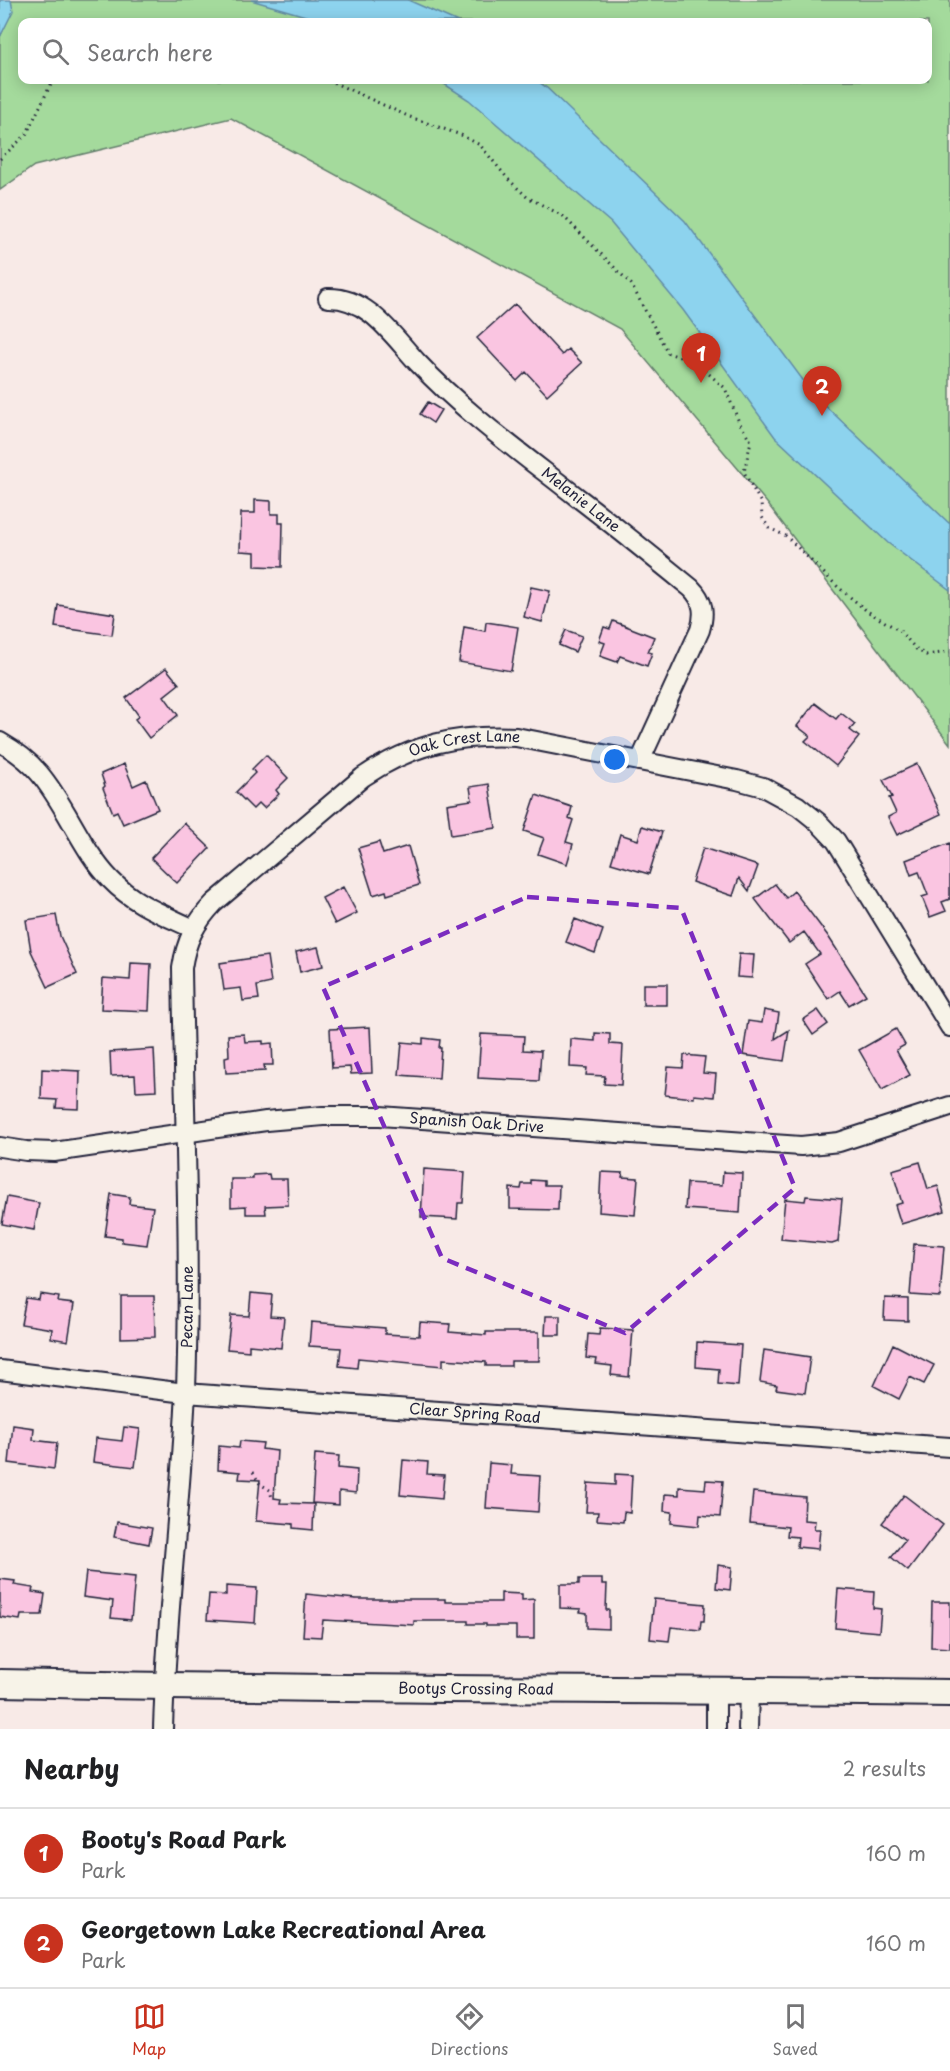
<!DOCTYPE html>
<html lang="en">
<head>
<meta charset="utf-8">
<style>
	:root { --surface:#fff; --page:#f2f2f2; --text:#202124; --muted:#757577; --line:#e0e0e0; --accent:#c8321e }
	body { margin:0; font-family:"Playpen Sans",sans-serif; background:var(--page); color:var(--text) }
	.you { position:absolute; left:615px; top:760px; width:21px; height:21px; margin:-15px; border:4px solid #fff; border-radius:50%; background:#1a73e8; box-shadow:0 0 0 9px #1a73e833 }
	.badge { display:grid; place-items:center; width:39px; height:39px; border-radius:50%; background:var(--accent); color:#fff; font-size:20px; font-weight:700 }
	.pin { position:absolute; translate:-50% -50px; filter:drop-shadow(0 2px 3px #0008) }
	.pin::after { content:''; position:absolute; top:32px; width:21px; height:18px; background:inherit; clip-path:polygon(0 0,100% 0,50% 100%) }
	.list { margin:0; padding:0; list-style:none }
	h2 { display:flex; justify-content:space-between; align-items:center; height:78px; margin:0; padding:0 24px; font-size:26px }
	h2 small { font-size:20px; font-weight:400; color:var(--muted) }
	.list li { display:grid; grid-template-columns:39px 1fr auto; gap:18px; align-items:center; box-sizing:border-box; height:90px; padding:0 24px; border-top:2px solid var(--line) }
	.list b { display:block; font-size:22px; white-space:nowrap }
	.list p { margin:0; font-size:20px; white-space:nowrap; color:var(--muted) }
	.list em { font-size:20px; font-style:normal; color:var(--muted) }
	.icon { flex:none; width:33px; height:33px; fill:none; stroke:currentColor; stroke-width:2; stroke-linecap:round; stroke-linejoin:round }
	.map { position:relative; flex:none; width:950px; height:1729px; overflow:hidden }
	.search { position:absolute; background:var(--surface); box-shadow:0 3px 15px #0003; left:18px; right:18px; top:18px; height:66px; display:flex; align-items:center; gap:15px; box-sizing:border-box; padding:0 21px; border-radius:12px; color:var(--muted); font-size:22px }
	.sheet { height:258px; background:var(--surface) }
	nav { display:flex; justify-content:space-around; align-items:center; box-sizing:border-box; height:84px; border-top:2px solid var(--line); background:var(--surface); font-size:16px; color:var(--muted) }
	nav a { display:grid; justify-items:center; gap:3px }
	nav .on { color:var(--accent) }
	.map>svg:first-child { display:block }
	.green { fill:#a4da9c; stroke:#637e6c; stroke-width:1.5; fill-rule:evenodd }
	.water { fill:#8dd3ee; stroke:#628ca6; stroke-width:1.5 }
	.building { fill:#fac5e1; stroke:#22223b; stroke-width:1.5 }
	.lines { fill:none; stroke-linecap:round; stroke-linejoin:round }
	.street-casing { stroke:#22223b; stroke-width:22 }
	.secondary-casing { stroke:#22223b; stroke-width:30 }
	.path { stroke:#22223b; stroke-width:3; stroke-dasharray:1.5 4.5; stroke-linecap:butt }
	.street { stroke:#f7f3e8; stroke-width:18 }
	.secondary { stroke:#f7f3e8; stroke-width:26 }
	.marked { fill:none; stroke:#7b2cbf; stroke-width:4.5; stroke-dasharray:12 8; stroke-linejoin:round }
	.labels { text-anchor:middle; stroke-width:4.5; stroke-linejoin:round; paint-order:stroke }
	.street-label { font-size:15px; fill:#22223b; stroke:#f7f3e8 }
</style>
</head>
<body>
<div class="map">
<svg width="950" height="1729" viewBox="0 0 950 1729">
	<rect width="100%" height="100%" fill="#f8eae7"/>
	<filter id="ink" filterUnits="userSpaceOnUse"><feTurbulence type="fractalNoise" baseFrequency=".0167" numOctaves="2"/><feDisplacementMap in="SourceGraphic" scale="12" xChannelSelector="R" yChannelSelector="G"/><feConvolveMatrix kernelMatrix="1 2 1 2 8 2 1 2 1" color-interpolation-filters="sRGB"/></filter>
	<g filter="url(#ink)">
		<path class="green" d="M11,0H950V744L767,503L620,329L231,118L34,166L0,190V37L12,11ZM22,22H928V80H22Z"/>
		<path class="water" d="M0,0H11L13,11L0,37Z
			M251,0H408L458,22H326Z
			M438,80H536L547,88L685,221L814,395L950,524V590L888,543L775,437L683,310L611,223L469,100Z"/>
		<path class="building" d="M515,304L562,355L568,349L582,363L547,395L526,372L517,381L477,338Z
			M428,402L441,410L433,423L420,414Z
			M255,500L271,501V514H279V523H283L282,567L255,566V552L240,551L241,513H255Z
			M531,587L550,591L542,622L524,617Z
			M58,605L115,614L112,635L55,627Z
			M613,621L654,637L648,652L652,653L647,666L620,656L617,662L600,656L605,643L599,641L604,627L610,629Z
			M486,622L518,627L511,671L459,662L464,627L485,631Z
			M566,630L582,636L575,652L559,645Z
			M166,668L179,684L164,696L178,715L149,738L135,719L139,716L126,698Z
			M815,703L836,719L841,713L855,724L850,730L859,737L836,766L805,741L810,736L797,726Z
			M266,755L288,778L276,790L279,794L264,808L259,803L253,809L236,792L255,773L252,769Z
			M124,764L133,786L146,780L158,809L123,824L117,811L113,813L103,788L105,786L101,774Z
			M917,764L941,814L897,835L888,817L896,813L889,798L892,797L883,780Z
			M489,784L496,828L451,835L447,804L472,800L470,787Z
			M536,795L572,807L569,818L573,820L566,842L573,844L567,864L538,854L544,838L524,831Z
			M184,823L210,848L177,883L151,858Z
			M642,826L662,832L649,874L611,863L620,834L638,840Z
			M379,842L383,854L408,846L419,885L387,895L386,891L373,895L358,848Z
			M950,843V899L942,902L946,911L930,917L922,897L928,895L919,872L911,875L906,860Z
			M703,848L758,866L749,891L739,878L733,896L692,882Z
			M775,884L786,898L794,891L828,936L866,995L849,1005L840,991L828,999L805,964L820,954L804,932L789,943L755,899Z
			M343,887L357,913L335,924L322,898Z
			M56,915L60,936L77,974L48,987L31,951L26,920Z
			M575,919L603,930L595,953L566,942Z
			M318,947L323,966L300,972L296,952Z
			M739,954L754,955L752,978L737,977Z
			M267,956L271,983L257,986L259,999L243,1001L241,988L224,990L220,963Z
			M131,963L151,964L149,1011L101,1009L103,978L130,980Z
			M643,984H667V1005H643Z
			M764,1010L779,1013L775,1039L789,1030L784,1061L743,1055L748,1021L762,1023Z
			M818,1010L828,1024L813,1035L803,1020Z
			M370,1027L372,1073L351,1074L350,1067L332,1068L330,1029Z
			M896,1029L905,1045L896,1050L910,1075L882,1090L859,1050Z
			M595,1033L610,1034V1044L623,1045L621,1085L604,1084L605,1076L586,1075L587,1068L570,1067L571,1039L595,1041Z
			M244,1034L245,1042L263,1041V1044L272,1043L273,1065H264L265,1071L226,1073L225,1057L229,1056L228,1035Z
			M481,1034L524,1036L523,1050L541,1051L539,1081L478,1078Z
			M423,1038L440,1040L439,1048H441L439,1078L399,1075L402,1042L423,1044Z
			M154,1049L156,1090L136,1091L135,1075L111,1076L110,1052Z
			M684,1055L705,1057L703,1073L716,1074L714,1097L694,1095V1098L665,1095L668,1067L683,1068Z
			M42,1069L80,1071L79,1109L56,1108L57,1100L41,1099Z
			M920,1162L928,1189L938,1186L945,1211L901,1224L895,1205L902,1203L892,1170Z
			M424,1169L465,1172L463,1203H458L457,1219L421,1217Z
			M601,1172L623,1173L622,1177L638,1178L635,1215L599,1212Z
			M723,1172L742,1173L740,1213L685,1209L687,1183L722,1185Z
			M269,1174L270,1179H287L288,1205L265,1206L266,1214H246V1206L231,1207V1179H253V1175Z
			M531,1180L544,1181V1185H559L558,1210L510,1209V1188L521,1189L522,1184H531Z
			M111,1194L130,1197L129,1204L153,1207L147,1245L122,1242V1238L105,1236Z
			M806,1196L842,1199L838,1242L832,1244L781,1239L785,1199L805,1201Z
			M7,1197L39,1203L34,1230L2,1224Z
			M914,1244L944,1246L940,1297L910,1295Z
			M251,1293L272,1295L270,1316L284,1317L281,1348L249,1345V1351L227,1349L231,1315L249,1316Z
			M40,1294L59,1297L58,1302L74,1304L68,1341L51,1338L52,1329L21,1324L26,1298L39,1300Z
			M121,1296H154L155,1337L121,1338Z
			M885,1298L908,1299V1321L884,1320Z
			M546,1316H560V1335H545Z
			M311,1322L385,1328V1334L419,1336L420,1322L450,1324L449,1332L486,1335V1332H539V1361H511V1366H486V1362L443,1359V1366L358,1358L357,1368L339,1366L341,1348L309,1346Z
			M600,1328L633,1330L629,1377L611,1375L612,1366L596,1364L597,1359L586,1358L588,1334L599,1335Z
			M697,1342L741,1345L738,1386L718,1384L719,1369L696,1367Z
			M893,1344L934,1365L924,1384L910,1377L899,1399L874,1386Z
			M764,1350L810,1357L805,1393L776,1389L777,1385L760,1382Z
			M13,1425L34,1428L33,1440L57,1443L54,1469L9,1463Z
			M124,1427L140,1429L135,1467L93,1462L96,1438L122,1441Z
			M240,1441L263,1443L262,1449L277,1451L274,1498L281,1499L280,1503L314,1504L313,1530L293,1528V1524L256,1521L260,1480L239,1479L240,1472L218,1470L219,1446L239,1448Z
			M315,1454L339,1456L338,1468L357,1470L356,1493L339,1491V1505L312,1503Z
			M403,1460L428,1462L427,1474L444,1475L442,1499L400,1495Z
			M489,1463L512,1465L511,1474L540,1476L538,1512L486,1508Z
			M615,1474L632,1475L630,1513L624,1512L623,1522L597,1520L598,1512H586L588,1483L615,1485Z
			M706,1480L723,1481L720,1517L700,1515L699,1526L671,1523L672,1512L664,1511L665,1494L679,1495V1487L705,1489Z
			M753,1492L805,1497L804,1520L815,1521L814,1529H820L818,1549L797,1547L798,1537L787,1536L788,1527L750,1523Z
			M904,1495L943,1525L908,1571L891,1557L905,1540L882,1523Z
			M117,1522L152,1528L149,1544L114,1537Z
			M718,1565L732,1567L730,1590L716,1588Z
			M86,1572L135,1577L131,1620L111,1618L113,1601L83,1597Z
			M0,1579L15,1581L14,1585L33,1588L32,1592L45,1594L42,1615H21L20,1620L0,1617Z
			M579,1579H602V1584H607L606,1610H609V1629L587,1628V1613L580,1612L581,1609L560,1608V1584H579Z
			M226,1586L257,1588L255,1623L207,1620L209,1594L226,1595Z
			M838,1589L874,1592L873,1608L881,1609L879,1632L835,1628Z
			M501,1593L522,1594V1600L534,1599V1639H516V1626H486V1624H468V1621H414V1625L323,1620L321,1637L303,1636L306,1594L356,1599H445V1602H501Z
			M654,1599L705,1604L704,1621H701L700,1630L671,1627L669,1641L650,1639Z
			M932,1602H950V1648L931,1647Z"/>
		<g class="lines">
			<g class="street-casing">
				<g id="street">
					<path id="s1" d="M328,298C368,297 392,335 417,362C465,413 521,453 577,497C615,526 653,557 691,588C704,601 705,613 700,630L640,761"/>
					<path d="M0,742C14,750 28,760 39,773C67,806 81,849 111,880C134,904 164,915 194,929"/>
					<path id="s2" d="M0,1147L26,1151L54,1152L266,1121L323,1116H380L801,1146L839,1142L950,1106"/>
					<path id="s3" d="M0,1370L185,1393L950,1447"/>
					<path d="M716,1689V1729"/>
					<path id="s4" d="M163,1729C166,1616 181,1503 186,1390C191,1249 184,1108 182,968C186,941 195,923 214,903L363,777C412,744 458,734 516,737L737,780L763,787L798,806L818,822L836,841L950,1027"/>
					<path d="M748,1729L749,1690"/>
				</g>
			</g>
			<g class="secondary-casing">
				<g id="secondary">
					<path id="s5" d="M0,1683C317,1690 633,1689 950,1693"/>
				</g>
			</g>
			<path class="path" d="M328,80L410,117L461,135L480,145L508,179L527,197L563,216L631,284L668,353L695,362L725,388L739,422L751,441L744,472L761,503L762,517L769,528L786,536L838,587L867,611L900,631L916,649L926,655L950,652
				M0,159L26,135L50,86L57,80
				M253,1472L260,1484L270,1490L272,1498"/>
			<use href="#street" class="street"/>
			<use href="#secondary" class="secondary"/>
		</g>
	</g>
	<path class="marked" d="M527,897L681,908L795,1188L625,1333L442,1258L323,987Z"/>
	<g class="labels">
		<g class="street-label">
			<text dy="5" stroke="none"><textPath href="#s1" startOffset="328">Melanie Lane</textPath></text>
			<text dy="5" stroke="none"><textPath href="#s4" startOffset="1140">Oak Crest Lane</textPath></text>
			<text dy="5" stroke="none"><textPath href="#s2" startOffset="480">Spanish Oak Drive</textPath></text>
			<text dy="5" stroke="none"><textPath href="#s4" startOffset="423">Pecan Lane</textPath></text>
			<text dy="5" stroke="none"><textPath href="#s3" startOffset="477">Clear Spring Road</textPath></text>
			<text dy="5" stroke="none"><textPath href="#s5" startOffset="476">Bootys Crossing Road</textPath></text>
		</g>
	</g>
</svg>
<div class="you"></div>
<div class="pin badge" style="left:701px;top:383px">1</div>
<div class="pin badge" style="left:822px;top:416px">2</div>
<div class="search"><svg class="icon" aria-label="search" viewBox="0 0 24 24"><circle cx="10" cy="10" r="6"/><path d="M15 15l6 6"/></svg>Search here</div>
</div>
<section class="sheet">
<h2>Nearby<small>2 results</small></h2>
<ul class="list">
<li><span class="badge">1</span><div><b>Booty's Road Park</b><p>Park</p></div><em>160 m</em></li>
<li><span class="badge">2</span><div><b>Georgetown Lake Recreational Area</b><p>Park</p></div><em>160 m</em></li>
</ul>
</section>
<nav>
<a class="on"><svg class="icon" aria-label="map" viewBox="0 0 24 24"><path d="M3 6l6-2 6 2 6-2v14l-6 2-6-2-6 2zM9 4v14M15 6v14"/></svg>Map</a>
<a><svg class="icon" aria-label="directions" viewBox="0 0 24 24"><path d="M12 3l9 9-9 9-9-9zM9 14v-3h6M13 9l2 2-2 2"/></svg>Directions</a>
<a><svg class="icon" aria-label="saved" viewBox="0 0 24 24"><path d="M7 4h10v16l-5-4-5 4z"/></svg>Saved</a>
</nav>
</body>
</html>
